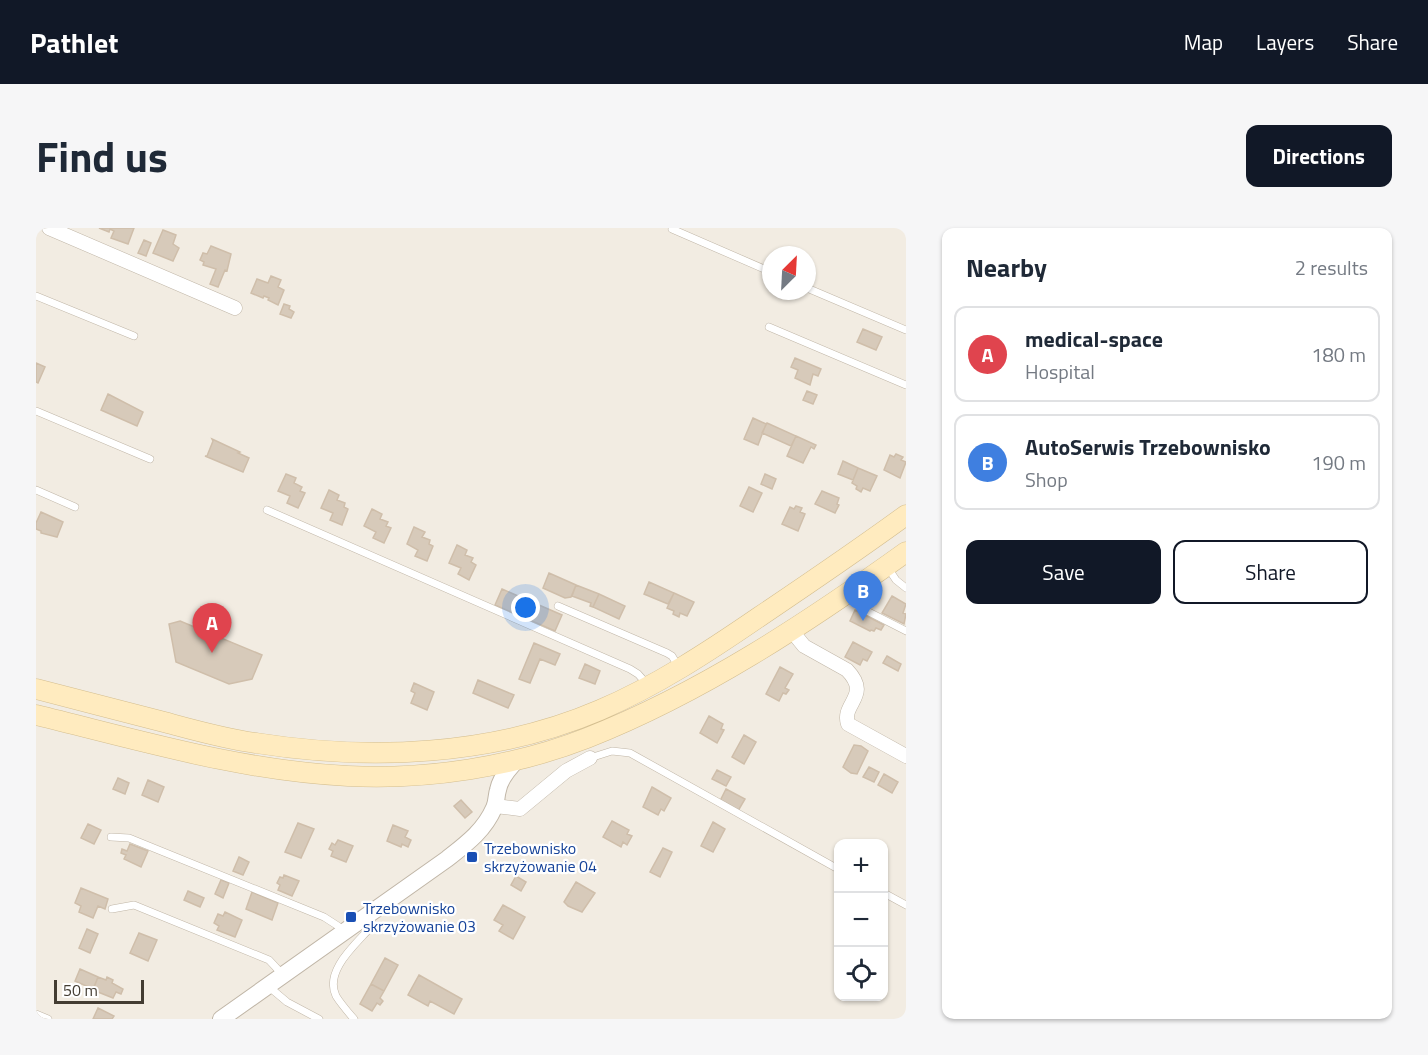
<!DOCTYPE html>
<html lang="en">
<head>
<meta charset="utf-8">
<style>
	:root { --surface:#fff; --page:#f6f6f7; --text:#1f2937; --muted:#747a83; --line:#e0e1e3; --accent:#111827 }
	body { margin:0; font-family:"Titillium Web",sans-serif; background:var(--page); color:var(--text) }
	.controls { position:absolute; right:18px; bottom:18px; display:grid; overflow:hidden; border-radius:12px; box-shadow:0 2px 4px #0004 }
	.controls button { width:54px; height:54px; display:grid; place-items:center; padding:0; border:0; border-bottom:2px solid var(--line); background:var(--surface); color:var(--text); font:30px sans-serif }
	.compass { position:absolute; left:726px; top:18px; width:54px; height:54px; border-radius:50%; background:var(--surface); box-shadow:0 2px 4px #0004; rotate:24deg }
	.scale { position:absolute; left:18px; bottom:15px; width:90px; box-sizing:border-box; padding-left:6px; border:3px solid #433c32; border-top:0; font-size:16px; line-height:21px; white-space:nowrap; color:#433c32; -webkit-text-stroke:4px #fff; paint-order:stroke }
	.you { position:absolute; left:490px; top:380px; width:21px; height:21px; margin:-15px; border:4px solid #fff; border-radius:50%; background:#1a73e8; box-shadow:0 0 0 9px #1a73e833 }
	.badge { display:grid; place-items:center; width:39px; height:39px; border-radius:50%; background:var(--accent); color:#fff; font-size:20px; font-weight:700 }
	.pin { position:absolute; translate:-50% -50px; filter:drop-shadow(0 2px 3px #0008) }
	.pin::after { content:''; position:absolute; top:32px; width:21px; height:18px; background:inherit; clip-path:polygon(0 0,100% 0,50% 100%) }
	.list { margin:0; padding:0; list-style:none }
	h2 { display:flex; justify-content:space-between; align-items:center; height:78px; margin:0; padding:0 24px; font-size:26px }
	h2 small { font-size:20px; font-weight:400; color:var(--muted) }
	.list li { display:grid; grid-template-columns:39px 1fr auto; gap:18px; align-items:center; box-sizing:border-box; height:96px; margin:0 12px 12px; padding:0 12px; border:2px solid var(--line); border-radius:12px }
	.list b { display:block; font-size:22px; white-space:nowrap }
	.list p { margin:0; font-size:20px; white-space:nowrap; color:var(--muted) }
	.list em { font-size:20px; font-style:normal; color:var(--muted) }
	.actions { display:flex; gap:12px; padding:18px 24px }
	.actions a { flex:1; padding:14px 0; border:2px solid var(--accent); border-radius:12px; text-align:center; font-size:21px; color:var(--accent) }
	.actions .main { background:var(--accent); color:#fff }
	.icon { flex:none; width:33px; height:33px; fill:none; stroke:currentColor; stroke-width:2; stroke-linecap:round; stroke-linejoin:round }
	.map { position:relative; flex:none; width:870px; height:791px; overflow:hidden; border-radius:12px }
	header { display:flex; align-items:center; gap:36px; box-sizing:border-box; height:84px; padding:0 30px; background:var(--accent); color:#fff }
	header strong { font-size:28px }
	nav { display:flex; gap:33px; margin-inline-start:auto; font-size:21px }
	.intro { display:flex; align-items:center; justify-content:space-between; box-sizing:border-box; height:144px; padding:0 36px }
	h1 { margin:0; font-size:42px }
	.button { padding:15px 27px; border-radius:12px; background:var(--accent); color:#fff; font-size:21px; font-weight:700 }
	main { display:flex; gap:36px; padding:0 36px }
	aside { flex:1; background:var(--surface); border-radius:12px; box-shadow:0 2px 4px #0004 }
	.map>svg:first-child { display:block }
	.building { fill:#d7caba; stroke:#cfbeaa; stroke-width:1.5 }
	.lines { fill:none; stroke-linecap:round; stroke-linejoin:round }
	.service-casing { stroke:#c0b6a7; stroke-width:8 }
	.minor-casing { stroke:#c0b6a7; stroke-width:15 }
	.tertiary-casing { stroke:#c0b6a7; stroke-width:18 }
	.secondary-casing { stroke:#d4be8f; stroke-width:21 }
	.service { stroke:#fff; stroke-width:7 }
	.minor { stroke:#fff; stroke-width:14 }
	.tertiary { stroke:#fff; stroke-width:16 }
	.secondary { stroke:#ffebbf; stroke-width:20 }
	.transit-dot { fill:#1a4fb4; stroke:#fff; stroke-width:2 }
	.labels { text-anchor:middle; stroke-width:4.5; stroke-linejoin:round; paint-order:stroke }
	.transit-label { font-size:16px; fill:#164399; stroke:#fff; text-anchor:start }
</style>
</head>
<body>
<header>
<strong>Pathlet</strong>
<nav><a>Map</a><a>Layers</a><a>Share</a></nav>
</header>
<div class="intro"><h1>Find us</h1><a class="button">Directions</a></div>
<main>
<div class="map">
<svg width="870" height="791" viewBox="0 0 870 791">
	<rect width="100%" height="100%" fill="#f2ece2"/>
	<path class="building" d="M63,0H98L92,16L75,10L78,3L74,1L73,4Z
		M127,2L140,7L137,16L143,20L137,33L117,25Z
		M108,12L115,15L110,28L102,25Z
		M175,18L195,26L191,43L189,42L182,59L174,56L180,41L167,37L168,34L164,32L167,25L171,26Z
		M235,48L245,52L242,59L248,62L242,77L232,72L233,70L228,68L227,70L215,65L221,51L232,55Z
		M248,76L254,78L253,81L258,84L255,90L244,86Z
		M827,101L846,109L840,122L821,114Z
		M759,130L785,141L782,148L777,146L774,157L759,150L762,142L755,139Z
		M0,135L9,139L2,155L0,154Z
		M771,163L781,167L777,176L767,172Z
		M72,166L107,184L101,198L65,182Z
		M717,190L730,196L722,217L708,211Z
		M731,195L760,208L755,218L726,205Z
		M760,208L780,217L778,221L775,219L767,235L751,228Z
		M176,211L204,224L202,225L213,230L207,244L169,228H171L177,213Z
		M860,226L867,229L865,232L870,234L864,250L848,242L854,227L858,229Z
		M807,233L822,240L817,252L802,246Z
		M822,240L841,248L834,263L827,260L825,264L820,261L821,258L816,255Z
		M250,246L260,250L258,255L266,259L264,263L269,265L262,280L251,275L254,268L242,263Z
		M729,246L740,251L736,261L725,256Z
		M713,259L726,265L717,284L704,278Z
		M293,262L303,267L301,272L309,275L308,279L312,281L306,297L294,292L297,285L285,280Z
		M786,263L803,270L801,276L803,277L799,285L779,276Z
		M760,278L766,280L764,284L769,286L762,303L746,296L754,279L758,281Z
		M336,281L346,286L344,291L352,294L350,298L355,300L348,315L337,310L340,304L328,298Z
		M5,284L27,294L21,309L5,305V303L0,301V295Z
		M378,299L389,304L386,309L394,312L393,316L397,318L391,333L379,328L382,322L371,316Z
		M421,317L431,322L429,327L437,330L435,334L440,337L433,352L422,346L425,340L413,335Z
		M513,345L540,357L535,369L529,370L507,360Z
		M613,354L638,365L632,376L608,366Z
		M540,357L563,366L557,379L554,378L555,375L536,368Z
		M466,361L526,387L519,403L459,377Z
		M638,365L658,374L651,388L644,385L643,389L637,386L638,383L631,380Z
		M563,366L589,378L583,391L557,379Z
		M856,368L870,376L867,385L870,386L868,396L846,385Z
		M819,382L848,397L845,402L840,400L838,403L835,402L834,403L814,393Z
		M144,393L226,427L216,451L193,456L140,434L133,396Z
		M817,414L836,424L831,433L827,431L824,437L809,429Z
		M498,415L524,426L519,437L504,431L494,455L483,451Z
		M851,428L865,436L862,443L847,435Z
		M549,436L564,443L559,456L543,450Z
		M744,439L757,446L749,460L753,462L750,466L747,465L743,473L730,466Z
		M442,452L478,467L472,480L437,465Z
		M378,455L398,464L391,482L375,475L379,465L375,463Z
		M673,488L687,496L685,501L688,502L681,515L664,505Z
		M708,507L720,514L708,536L696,529Z
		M818,517L825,518L832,523L821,546L815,545L807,539Z
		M833,539L843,544L838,554L827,549Z
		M681,542L695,549L690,558L676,551Z
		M848,546L862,554L856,565L842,557Z
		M82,550L93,555L89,566L77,561Z
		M112,552L128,559L122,574L106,567Z
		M616,559L635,570L628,583L625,581L622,587L607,579Z
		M690,561L709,571L702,583L684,573Z
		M425,572L436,584L429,590L418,578Z
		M576,593L593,602L591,606L596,608L591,617L587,614L585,619L567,609Z
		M677,594L689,601L677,624L665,618Z
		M262,595L278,601L265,630L249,624Z
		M52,596L65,602L58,616L45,610Z
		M357,597L372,603L369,609L375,612L372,619L366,616L365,619L351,613Z
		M302,612L317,618L310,634L295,628L297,623L293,621L296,615L299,617Z
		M94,616L112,623L105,639L88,631L90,627L85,625L86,621L91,623Z
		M627,620L636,624L624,649L614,644Z
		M203,629L213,634L207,647L197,643Z
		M248,647L263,653L256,668L242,662L244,657L241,655L244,649L247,650Z
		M480,648L490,654L485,663L475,657Z
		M185,652L193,655L187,670L179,666Z
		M540,654L559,665L546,684L532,678L528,674Z
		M45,660L72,671L69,681L62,678L57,690L43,684L45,678L39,675Z
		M152,663L168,670L164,679L148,672Z
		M216,664L242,675L236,692L210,681Z
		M467,677L489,689L477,711L463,703L467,697L458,692Z
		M189,684L206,692L199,709L181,702L183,698L178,695L182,686L187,688Z
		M51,701L62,706L54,725L43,720Z
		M103,705L121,712L112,733L94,725Z
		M349,730L362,737L348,763L335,756Z
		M44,741L62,749L57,761L39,753Z
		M383,747L426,771L418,786L394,773L392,778L372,767Z
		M62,749L70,752L71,749L77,752L76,755L87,761L85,766L80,764L77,770L57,762Z
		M335,756L348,763L344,770L347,773L344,777L341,775L336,783L324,776Z
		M62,780L78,788L76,791H57Z"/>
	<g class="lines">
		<g class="service-casing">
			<path id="service" d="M636,1L735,44
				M771,60L870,102
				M0,68L98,108
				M733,99L870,157
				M0,183L114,231
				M0,262L39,279
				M231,282L594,441L602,446L611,456
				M852,340L860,352L870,360
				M813,365L825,380L870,403
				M522,378L631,425L636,428L642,438
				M554,530L576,523L594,525L802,641
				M75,609L93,610L288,689L302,698L306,704
				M848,665L870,677
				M76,681L98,677L233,732L247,747
				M232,758L251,774L283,791
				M0,786L12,791
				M318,791C312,784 305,776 300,768C288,743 319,717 334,700L328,690"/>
		</g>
		<g class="minor-casing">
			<path id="minor" d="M13,0L199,80
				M755,402L768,418L811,442C836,468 805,475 812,496L870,528
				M459,578L484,581L530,543L554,530"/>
		</g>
		<g class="tertiary-casing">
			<path id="tertiary" d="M185,791L411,631C430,616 448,603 458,580C461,574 460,568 462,562C464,551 474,539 482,531"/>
		</g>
		<g class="secondary-casing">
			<path id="secondary" d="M0,461C43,472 85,483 128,494C158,502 189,511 220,515C334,533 457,528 564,482C620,458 672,424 723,389C772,356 822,322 870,287
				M0,487C103,512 206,543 312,548C391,552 477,539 551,510C665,465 771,395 870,324"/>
		</g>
		<use href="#service" class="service"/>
		<use href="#minor" class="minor"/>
		<use href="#tertiary" class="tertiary"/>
		<use href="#secondary" class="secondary"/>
	</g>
	<g class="transit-dot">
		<rect x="430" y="623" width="12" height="12" rx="3"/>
		<rect x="309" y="683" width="12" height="12" rx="3"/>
	</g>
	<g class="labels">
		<g class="transit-label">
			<text x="448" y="626">Trzebownisko<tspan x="448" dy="18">skrzyżowanie 04</tspan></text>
			<text x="327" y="686">Trzebownisko<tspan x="327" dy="18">skrzyżowanie 03</tspan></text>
		</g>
	</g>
</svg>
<div class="controls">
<button>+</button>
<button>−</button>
<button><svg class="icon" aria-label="locate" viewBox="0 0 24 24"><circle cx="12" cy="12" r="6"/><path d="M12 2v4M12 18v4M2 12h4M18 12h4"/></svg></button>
</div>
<svg class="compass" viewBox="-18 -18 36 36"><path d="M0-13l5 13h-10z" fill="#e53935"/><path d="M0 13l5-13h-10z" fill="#747a83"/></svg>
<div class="scale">50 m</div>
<div class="you"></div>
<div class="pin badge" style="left:176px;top:425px;background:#e0444e">A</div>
<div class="pin badge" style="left:827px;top:393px;background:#3f7fe0">B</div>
</div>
<aside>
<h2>Nearby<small>2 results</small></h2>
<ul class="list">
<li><span class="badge" style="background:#e0444e">A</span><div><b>medical-space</b><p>Hospital</p></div><em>180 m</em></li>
<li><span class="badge" style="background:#3f7fe0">B</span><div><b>AutoSerwis Trzebownisko</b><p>Shop</p></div><em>190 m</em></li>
</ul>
<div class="actions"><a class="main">Save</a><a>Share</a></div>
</aside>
</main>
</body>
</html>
